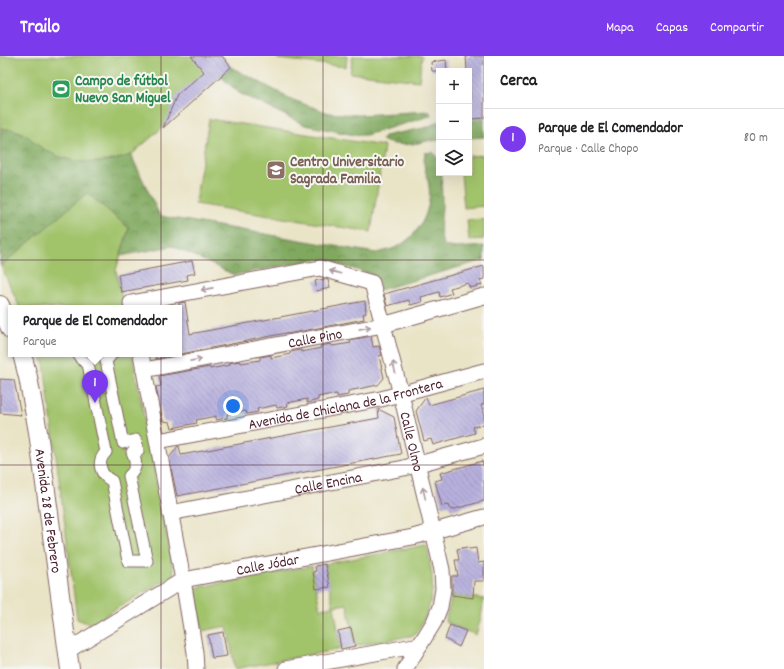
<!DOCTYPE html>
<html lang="es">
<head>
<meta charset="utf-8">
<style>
	:root { --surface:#fff; --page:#f2f2f2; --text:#202124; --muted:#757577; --line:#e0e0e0; --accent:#7c3aed }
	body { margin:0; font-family:Dekko,sans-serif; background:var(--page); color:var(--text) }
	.controls { position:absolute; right:12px; top:12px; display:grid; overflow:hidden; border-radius:0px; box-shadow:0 4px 16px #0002 }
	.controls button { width:36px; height:36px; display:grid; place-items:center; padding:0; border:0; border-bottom:1px solid var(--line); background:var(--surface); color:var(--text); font:20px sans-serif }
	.you { position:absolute; left:233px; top:350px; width:14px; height:14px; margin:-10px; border:3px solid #fff; border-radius:50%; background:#1a73e8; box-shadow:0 0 0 6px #1a73e833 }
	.badge { display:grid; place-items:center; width:26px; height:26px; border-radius:50%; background:var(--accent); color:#fff; font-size:13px; font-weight:700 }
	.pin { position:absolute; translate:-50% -33px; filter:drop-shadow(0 1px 2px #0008) }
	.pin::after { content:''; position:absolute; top:21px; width:14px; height:12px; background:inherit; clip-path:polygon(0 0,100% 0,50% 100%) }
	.popup { position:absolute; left:8px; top:249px; width:174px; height:52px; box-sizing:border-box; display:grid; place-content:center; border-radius:0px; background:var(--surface); filter:drop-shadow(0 1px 3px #0005); font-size:13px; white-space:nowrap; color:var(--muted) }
	.popup b { font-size:15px; color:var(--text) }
	.popup::after { content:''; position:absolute; left:50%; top:100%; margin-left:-8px; border:8px solid transparent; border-top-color:var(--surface) }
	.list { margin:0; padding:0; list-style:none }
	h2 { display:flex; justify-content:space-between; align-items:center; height:52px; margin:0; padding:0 16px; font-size:17px }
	h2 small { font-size:13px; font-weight:400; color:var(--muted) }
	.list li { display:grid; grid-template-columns:26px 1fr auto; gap:12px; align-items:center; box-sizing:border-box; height:60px; padding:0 16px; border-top:1px solid var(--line) }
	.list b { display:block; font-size:15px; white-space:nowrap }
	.list p { margin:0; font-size:13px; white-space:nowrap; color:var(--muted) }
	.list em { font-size:13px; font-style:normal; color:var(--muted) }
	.icon { flex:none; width:22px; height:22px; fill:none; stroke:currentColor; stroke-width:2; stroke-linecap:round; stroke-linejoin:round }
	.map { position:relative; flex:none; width:484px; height:613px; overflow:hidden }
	header { display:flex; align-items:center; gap:24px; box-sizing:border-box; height:56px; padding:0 20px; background:var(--accent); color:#fff }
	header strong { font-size:19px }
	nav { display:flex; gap:22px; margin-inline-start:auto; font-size:14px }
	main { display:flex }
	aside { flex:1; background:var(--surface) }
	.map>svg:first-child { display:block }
	.green { fill:#a1c36b; stroke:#76714b }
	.forest { fill:url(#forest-crowns); stroke:#656445 }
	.building { fill:url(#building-back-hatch) }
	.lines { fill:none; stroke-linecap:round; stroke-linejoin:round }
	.pedestrian-casing { stroke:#826462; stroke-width:13 }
	.minor-casing { stroke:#826462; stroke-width:17 }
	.tertiary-casing { stroke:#826462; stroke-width:20 }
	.pedestrian { stroke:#fff; stroke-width:11 }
	.minor { stroke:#fff; stroke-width:15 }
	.tertiary { stroke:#fff; stroke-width:18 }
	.oneway { stroke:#ae9aa0 }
	.grid { fill:none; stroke:#4a1f2b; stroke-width:1; stroke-opacity:0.55 }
	.labels { text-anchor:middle; stroke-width:4; stroke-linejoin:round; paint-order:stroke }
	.leisure-label { font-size:15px; font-weight:bold; fill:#27864d; stroke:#f6f6f2; text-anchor:start }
	.education-label { font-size:15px; font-weight:bold; fill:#785e54; stroke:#f6f6f2; text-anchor:start }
	.street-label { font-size:15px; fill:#4a1f2b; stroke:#f6f6f2 }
</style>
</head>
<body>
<header>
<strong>Trailo</strong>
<nav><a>Mapa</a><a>Capas</a><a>Compartir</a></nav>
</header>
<main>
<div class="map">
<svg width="484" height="613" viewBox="0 0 484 613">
	<defs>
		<pattern id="forest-crowns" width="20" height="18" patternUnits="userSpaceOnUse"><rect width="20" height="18" fill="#80a95f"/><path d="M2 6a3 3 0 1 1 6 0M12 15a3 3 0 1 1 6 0" fill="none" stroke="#6b894f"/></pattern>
		<pattern id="building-back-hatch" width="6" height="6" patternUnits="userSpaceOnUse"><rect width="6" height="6" fill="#b7b0de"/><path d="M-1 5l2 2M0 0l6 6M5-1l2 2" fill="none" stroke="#978fb4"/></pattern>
	</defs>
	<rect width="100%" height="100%" fill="#f6f6f2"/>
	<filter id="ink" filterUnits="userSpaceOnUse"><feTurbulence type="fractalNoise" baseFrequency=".025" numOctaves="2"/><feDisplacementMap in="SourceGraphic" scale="8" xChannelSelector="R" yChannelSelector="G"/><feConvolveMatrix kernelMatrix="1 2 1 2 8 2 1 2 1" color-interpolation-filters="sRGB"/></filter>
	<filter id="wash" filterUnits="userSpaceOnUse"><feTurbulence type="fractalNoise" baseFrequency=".012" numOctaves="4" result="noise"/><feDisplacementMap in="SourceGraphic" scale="16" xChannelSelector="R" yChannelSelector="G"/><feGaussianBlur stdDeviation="0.9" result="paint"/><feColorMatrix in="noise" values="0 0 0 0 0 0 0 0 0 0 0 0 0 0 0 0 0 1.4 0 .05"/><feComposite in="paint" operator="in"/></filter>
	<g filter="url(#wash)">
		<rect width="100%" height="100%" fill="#eae4c7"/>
		<path class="green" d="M0,0H222L231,11L88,137L129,172L116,214L124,252H20L0,208Z
			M278,0H347L346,11L278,3Z
			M353,0H422L419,25L350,17Z
			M209,63L384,90L371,176L195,148Z
			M484,99V150L464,152L461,117H469V100Z
			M484,163V183L469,184L467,164Z
			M40,298H132L174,519L92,567H87L77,563L44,307Z
			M426,489C429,495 429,501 430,507C436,536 430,555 415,579L355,590L347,548L334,550L341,593L235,613L227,570L202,575L195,532L312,510L320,553L333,550L325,508Z
			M452,539L484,543L481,561L476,579L445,566Z"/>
		<path class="forest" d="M231,11L293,44L329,57L359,59L429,55L431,58L430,60L366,79H354L305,69L239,37L220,20Z
			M469,62H484V81L469,82Z
			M439,65V84L431,85V84C415,88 397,92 382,84L384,80L428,71Z
			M0,72C6,73 13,73 18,75C30,80 38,91 49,96C76,110 104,108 131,99L160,160L376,197C385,195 395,193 402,188C421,176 432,152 429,130C427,116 422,112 425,97L433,96L439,104V117H442C441,128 442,138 442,149C442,162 437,179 445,190L456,192L484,190V204L380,234L377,220L320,203L234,219L173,190L120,200L129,172L87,137L1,210Z"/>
		<g id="blocks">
			<path class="building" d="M191,0H222L231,11L163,72L177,39L204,16Z
				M466,0H484V62L471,63L469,15H467Z
				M446,4L447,15H432L431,6Z
				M192,205L195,217L187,219L188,224L121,236L118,219Z
				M484,210V223L480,224L482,229L470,232L468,227L450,232L452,237L440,241L439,236L421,241L422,246L410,249L409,244L387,250L384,238Z
				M325,223L328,224L330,232L317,235L315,225Z
				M365,245L366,257L363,258L364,263L287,278L286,277L156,303L155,298H179V247L185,246L190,278Z
				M371,280L373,291L379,290L382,299L379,300L384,322L378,329L348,335V339L337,341V338L327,339L318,341V344L307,347V343L287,347L288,350L277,352L276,349L257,353L258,356L247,358L246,355L227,358V362L216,364V360L196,364L197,367L172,372L170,366L163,365L156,331L161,330L159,320L210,311V313L230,309L229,307L240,305L241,307L260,304V301L271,299V302L281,300L290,298V296L301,294V296L321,292L320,290L331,288L332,290L351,287L350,284Z
				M0,323L14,324L21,359L0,357Z
				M484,334V348L481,349L484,358V368L473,371L475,377L433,389L431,383L424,385L416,355L426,341L429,349Z
				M378,353L394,361L401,398L177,440L169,402L178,390H179L181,399L330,371L379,362Z
				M482,405L484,412V445L451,454L449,449L442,450L435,425L442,423L440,417Z
				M467,491L470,493L476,492L478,507L484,506V525H474L473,542L452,539V520H458L455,504H459L457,493Z
				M325,508L330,531L316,533L313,516L316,515L315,510Z
				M450,569L466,575L459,591L445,583Z
				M351,572L355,590L341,593L338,575Z
				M223,576L227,600L212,602L208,579Z"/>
		</g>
	</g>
	<g filter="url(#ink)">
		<use href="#blocks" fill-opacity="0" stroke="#826462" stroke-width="1"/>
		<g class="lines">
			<g class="pedestrian-casing">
				<path id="pedestrian" d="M78,298L81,303L88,308L106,396C96,406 100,419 112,425L128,505H147L129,420C137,413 137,405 132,396L138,395L136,384L123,387L106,305L112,298"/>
			</g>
			<g class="minor-casing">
				<g id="minor">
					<path id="s1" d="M132,252L131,247L320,212L372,227L401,338L436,488L442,514L443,533L440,551L434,566L405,613"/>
					<path d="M141,298L183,524L195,596L196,613"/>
					<path id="s2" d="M144,314L383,269L484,240"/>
					<path id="s3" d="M158,385L381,343L484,315"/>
					<path id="s4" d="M170,457L404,412L484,390"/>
					<path id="s5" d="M67,595L183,524L413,481L484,461"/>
					<path d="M286,613L420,589"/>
				</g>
			</g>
			<g class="tertiary-casing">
				<g id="tertiary">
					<path d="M0,249L11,274"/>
					<path id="s6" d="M22,298L28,321L38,376L70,613"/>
				</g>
			</g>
			<use href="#pedestrian" class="pedestrian"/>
			<use href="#minor" class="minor"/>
			<use href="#tertiary" class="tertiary"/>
		</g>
		<defs><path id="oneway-shaft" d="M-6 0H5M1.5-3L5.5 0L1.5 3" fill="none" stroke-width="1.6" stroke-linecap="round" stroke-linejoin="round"/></defs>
		<g class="oneway">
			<use href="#oneway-shaft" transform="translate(335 216) rotate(-164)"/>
			<use href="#oneway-shaft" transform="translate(207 233) rotate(169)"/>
			<use href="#oneway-shaft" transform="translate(365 272) rotate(-11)"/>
			<use href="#oneway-shaft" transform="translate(196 304) rotate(-11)"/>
			<use href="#oneway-shaft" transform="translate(394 311) rotate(-104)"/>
			<use href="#oneway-shaft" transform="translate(424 437) rotate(-103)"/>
		</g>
	</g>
	<path class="grid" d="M161,0V613M323,0V613M0,204H484M0,409H484"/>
	<defs>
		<g id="stadium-square" transform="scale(1)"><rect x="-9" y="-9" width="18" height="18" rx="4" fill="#2e9e5b" stroke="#f6f6f2"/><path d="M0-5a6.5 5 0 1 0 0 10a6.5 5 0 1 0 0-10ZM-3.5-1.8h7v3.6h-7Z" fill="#fff"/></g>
		<g id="university-square" transform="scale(1)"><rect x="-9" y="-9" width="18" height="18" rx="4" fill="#8d6e63" stroke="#f6f6f2"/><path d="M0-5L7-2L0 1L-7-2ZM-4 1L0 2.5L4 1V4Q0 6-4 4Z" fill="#fff"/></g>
	</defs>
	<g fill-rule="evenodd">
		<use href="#stadium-square" x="61" y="33"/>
		<use href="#university-square" x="276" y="114"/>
	</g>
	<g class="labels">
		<g class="leisure-label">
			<text x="75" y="29">Campo de fútbol<tspan x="75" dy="17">Nuevo San Miguel</tspan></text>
		</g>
		<g class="education-label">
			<text x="290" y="110">Centro Universitario<tspan x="290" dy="17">Sagrada Familia</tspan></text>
		</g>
		<g class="street-label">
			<text dy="5" stroke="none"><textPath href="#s2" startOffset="174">Calle Pino</textPath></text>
			<text dy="5" stroke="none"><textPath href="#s3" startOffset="191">Avenida de Chiclana de la Frontera</textPath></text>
			<text dy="5" stroke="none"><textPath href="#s1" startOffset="415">Calle Olmo</textPath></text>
			<text dy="5" stroke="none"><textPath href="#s4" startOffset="161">Calle Encina</textPath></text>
			<text dy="5" stroke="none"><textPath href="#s6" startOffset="159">Avenida 28 de Febrero</textPath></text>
			<text dy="5" stroke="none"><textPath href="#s5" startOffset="222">Calle Jódar</textPath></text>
		</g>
	</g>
</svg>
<div class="controls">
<button>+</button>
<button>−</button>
<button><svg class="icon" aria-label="layers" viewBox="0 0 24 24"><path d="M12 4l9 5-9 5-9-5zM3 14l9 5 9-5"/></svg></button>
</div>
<div class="you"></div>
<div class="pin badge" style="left:95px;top:347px">1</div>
<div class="popup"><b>Parque de El Comendador</b>Parque</div>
</div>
<aside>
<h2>Cerca<small></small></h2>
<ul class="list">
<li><span class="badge">1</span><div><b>Parque de El Comendador</b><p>Parque · Calle Chopo</p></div><em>80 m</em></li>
</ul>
</aside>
</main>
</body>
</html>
